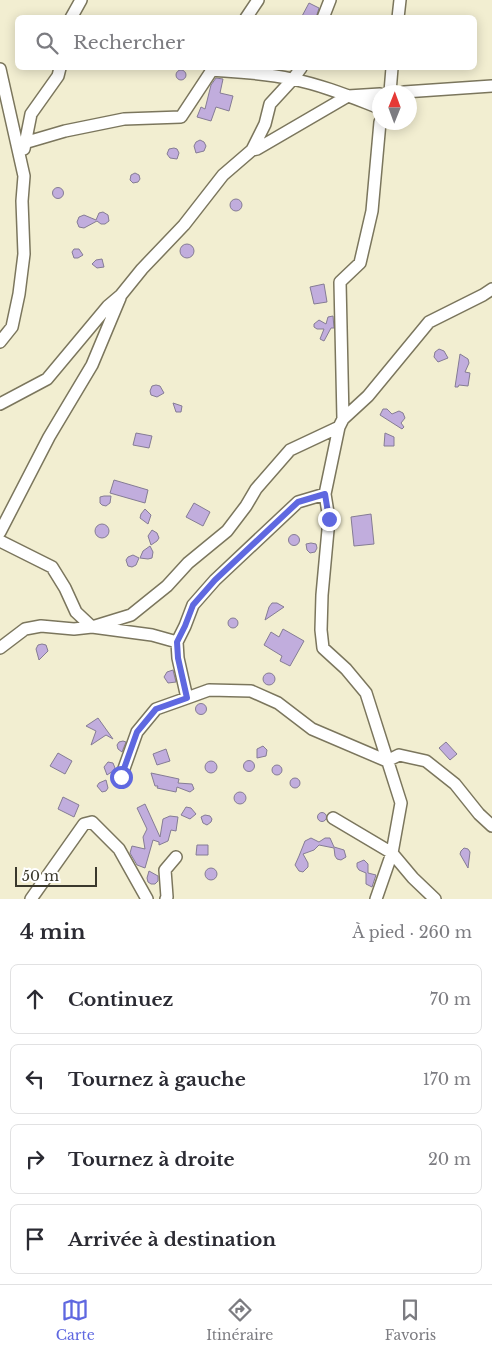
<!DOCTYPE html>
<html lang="fr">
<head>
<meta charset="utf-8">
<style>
	:root { --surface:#fff; --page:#f2f2f3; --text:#2b2b33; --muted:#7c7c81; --line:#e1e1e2; --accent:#5f68e0 }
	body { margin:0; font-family:"Libre Baskerville",serif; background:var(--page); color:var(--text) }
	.compass { position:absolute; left:372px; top:85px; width:45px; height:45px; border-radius:50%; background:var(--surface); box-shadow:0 2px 12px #0003; rotate:1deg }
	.scale { position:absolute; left:15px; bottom:12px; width:82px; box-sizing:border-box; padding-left:5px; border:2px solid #3a382c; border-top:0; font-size:14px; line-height:18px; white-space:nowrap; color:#3a382c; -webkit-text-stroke:4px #fff; paint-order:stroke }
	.stop { position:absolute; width:15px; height:15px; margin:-11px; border:4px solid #5f68e0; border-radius:50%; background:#fff }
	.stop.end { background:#5f68e0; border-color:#fff; box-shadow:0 1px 5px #0008 }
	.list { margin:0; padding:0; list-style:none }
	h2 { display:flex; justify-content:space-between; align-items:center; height:65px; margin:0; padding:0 20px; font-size:21px }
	h2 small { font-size:16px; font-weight:400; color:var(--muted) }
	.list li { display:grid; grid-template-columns:32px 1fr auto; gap:15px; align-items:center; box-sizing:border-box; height:70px; margin:0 10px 10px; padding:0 10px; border:1px solid var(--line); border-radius:8px }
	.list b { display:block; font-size:19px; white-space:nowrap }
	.list em { font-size:16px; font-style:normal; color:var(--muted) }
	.icon { flex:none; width:28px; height:28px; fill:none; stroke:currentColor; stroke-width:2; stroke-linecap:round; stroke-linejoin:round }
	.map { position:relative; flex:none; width:492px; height:899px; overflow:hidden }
	.search { position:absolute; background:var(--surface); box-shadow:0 2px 12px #0003; left:15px; right:15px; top:15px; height:55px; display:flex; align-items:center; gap:12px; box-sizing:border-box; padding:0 18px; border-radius:8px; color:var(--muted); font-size:19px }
	.sheet { height:385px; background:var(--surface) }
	nav { display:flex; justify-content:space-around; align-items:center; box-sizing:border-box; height:70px; border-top:1px solid var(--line); background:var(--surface); font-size:14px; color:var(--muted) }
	nav a { display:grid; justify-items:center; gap:2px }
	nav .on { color:var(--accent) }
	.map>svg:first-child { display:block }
	.building { fill:#c1addd; stroke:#857c94 }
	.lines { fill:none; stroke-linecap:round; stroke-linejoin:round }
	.minor-casing { stroke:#7b765d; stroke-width:14 }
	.minor { stroke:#fff; stroke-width:11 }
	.route { stroke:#5f68e0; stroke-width:6 }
</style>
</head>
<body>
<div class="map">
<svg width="492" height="899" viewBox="0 0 492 899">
	<rect width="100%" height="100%" fill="#f2eed1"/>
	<path class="building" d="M309,3L319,8L316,18H301Z
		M176 75a5 5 0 1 1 10 0a5 5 0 1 1-10 0Z
		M216,78L223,79L220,93L233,96L229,111L216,107L211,121L197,117L201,107L205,109L211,85Z
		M200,140L204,142L206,146L204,151L196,153L194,146L196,142Z
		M174,148L177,149L179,153L177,159L170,158L167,154L169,149Z
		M135,173L139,175L140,179L138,182L133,183L130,180L131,175Z
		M52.5 193a5.5 5.5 0 1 1 11 0a5.5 5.5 0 1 1-11 0Z
		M230 205a6 6 0 1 1 12 0a6 6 0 1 1-12 0Z
		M103,212L108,215L109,221L105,224H101L97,221L84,228L79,227L77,222L79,217L84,215L96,220L99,213Z
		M180 251a7 7 0 1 1 14 0a7 7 0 1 1-14 0Z
		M74,249H79L83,255L78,258H74L72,252Z
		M102,259L104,267L97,268L92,264L96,260Z
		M324,284L327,302L314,304L310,287Z
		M333,316L334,328H331L324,341L320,339L324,329H317L314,327V324L319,320L326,324L328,317Z
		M439,349L444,351L448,358L438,362L434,357L435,352Z
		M460,354L468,359L469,363L465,372L470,373L468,386L459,385L458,387H455Z
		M156,385L160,386L164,393L157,397L151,395L150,391L152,386Z
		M173,403L182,406L181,412H176Z
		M383,409H387L392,414L399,411L403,413L405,418L401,423L404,427L402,429L380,415Z
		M136,433L152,436L149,448L133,445Z
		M385,433L394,437V446H384Z
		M114,480L148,490L145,503L110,493Z
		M104,496H111L110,503L106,506L102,505L100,503V497Z
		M194,503L210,512L203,526L186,517Z
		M145,509L151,515L148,524L140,518L141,514Z
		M371,514L374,544L354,546L351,517Z
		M95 531a7 7 0 1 1 14 0a7 7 0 1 1-14 0Z
		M152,530L157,533L159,538L157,541L151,545L148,536Z
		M288.5 540a5.5 5.5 0 1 1 11 0a5.5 5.5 0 1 1-11 0Z
		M311,543L316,544L317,548L315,552L310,553L307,550L306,544Z
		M150,546L153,552L152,558L148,559L140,558L143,551Z
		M133,555L139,558L136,565L132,567L128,566L126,560L128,557Z
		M272,603H277L284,607L265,620L269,607Z
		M228 623a5 5 0 1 1 10 0a5 5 0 1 1-10 0Z
		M283,629L304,641L290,666L280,661L282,656L264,645L271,632L279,637Z
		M42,644L46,645L48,651L39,660L36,649L38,645Z
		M173,670L176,682L168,683L164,677L167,672Z
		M263 679a6 6 0 1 1 12 0a6 6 0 1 1-12 0Z
		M195.5 709a5.5 5.5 0 1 1 11 0a5.5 5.5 0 1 1-11 0Z
		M98,718L113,739L106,735L91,745L96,731L86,726Z
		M123,741L126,742L122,752L118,749L117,745L119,742Z
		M446,742L457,754L450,760L439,748Z
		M263,746L267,750L266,756L257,758V749Z
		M166,749L170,761L157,765L153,754Z
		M58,753L72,761L65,774L50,766Z
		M243.5 766a5.5 5.5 0 1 1 11 0a5.5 5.5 0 1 1-11 0Z
		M205 767a6 6 0 1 1 12 0a6 6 0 1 1-12 0Z
		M108,762L113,763L115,768L113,771L107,775L104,767Z
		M272 770a5 5 0 1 1 10 0a5 5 0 1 1-10 0Z
		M151,773L179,779L178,783L192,784L194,789L190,792L177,787L176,792L157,788L158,786H155Z
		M290 783a5 5 0 1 1 10 0a5 5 0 1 1-10 0Z
		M106,780L108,788L106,791L102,792L97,786L99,783Z
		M234 798a6 6 0 1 1 12 0a6 6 0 1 1-12 0Z
		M63,797L79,805L74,817L58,809Z
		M145,804L160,837L163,819L170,816L178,817L176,831L171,830L168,841L159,845V842L153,840L145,868L137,865L130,853L132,846L145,849L143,837L147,829L137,808Z
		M186,807L191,808L196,814L190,819L181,815Z
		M317.5 817a4.5 4.5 0 1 1 9 0a4.5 4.5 0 1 1-9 0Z
		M205,815L210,816L212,819L211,822L207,825L203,823L201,817Z
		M311,838L319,842L325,838H330L334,847L344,850L346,857L341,860L337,859L335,856L334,848L319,845L314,850L303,854L308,863V867L303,872L299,871L295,865L299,856L305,841Z
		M197,845H208V855H196Z
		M464,848L468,849L470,852L468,868L460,854L461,851Z
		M364,860L368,864V873L376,875L372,887L366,884V873L359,870L357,867V863Z
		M205 874a6 6 0 1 1 12 0a6 6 0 1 1-12 0Z
		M149,871L158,876V881L155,884H151L148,882L147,878Z"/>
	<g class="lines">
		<g class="minor-casing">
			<path id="minor" d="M71,18L81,0
				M246,18L258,0
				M323,18L330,0
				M398,18L400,0
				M0,69L24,176L22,201L24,254L19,294L12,327L0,342
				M390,92L392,68
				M404,92L492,86
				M24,143L65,131L124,119L181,117L212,70C239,72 265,73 292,79C322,85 351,97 380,108
				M24,149L31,114L58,76L60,68
				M252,150L265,124L270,104L293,79L301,68
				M0,404L47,379L108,306L121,295L142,269L184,225L223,175L252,150L257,149L348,96L380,94
				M343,419L340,282L360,263L372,211L380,122
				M0,532L49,437L92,365L120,298
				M0,541L52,567L65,588L76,612L92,627L152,635L177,642L178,658L187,698L156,709L137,732L121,777
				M177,642L185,626L193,605L215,580L298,502L325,494
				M0,648L25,629L41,626L74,629L92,627L131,615L167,586L188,563L227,531L246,506L256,489L290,450L339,427
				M187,698L209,690L251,691L278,703L312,729L387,761L399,755L426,761L455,784L479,814L492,826
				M333,818L392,853L413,878L435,899
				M31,899L84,824L92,822L119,849L147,899
				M166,899L167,897L165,870L176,857
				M376,899L392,853L401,803L366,693L346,669L323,648L321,630L322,595L329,519L325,494L339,427L343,419L368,396L429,322L483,295L492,289"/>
		</g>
		<use href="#minor" class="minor"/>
	</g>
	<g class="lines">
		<path class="route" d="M121,777L137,732L156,709L187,698L178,658L177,642L185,626L193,605L215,580L298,502L325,494L329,519"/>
	</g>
</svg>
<svg class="compass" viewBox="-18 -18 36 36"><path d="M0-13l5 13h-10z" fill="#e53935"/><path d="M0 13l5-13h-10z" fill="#7c7c81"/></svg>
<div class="scale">50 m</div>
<div class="stop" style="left:121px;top:777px"></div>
<div class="stop end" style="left:329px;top:519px"></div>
<div class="search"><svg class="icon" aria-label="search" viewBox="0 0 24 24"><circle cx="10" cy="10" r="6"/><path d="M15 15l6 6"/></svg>Rechercher</div>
</div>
<section class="sheet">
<h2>4 min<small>À pied · 260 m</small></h2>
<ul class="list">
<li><svg class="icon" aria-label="ahead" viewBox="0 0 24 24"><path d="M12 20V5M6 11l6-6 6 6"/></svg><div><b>Continuez</b></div><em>70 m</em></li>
<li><svg class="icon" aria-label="left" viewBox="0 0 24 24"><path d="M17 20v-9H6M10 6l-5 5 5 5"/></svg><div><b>Tournez à gauche</b></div><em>170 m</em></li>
<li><svg class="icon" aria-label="right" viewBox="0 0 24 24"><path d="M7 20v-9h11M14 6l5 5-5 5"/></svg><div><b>Tournez à droite</b></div><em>20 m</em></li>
<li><svg class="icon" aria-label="arrive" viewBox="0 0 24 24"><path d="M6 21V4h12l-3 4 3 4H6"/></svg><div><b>Arrivée à destination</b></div></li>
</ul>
</section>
<nav>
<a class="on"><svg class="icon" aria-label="map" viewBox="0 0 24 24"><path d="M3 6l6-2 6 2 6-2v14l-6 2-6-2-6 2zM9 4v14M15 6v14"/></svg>Carte</a>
<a><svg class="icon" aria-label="directions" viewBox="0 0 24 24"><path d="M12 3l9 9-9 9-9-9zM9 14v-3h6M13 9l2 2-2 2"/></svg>Itinéraire</a>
<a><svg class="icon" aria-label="saved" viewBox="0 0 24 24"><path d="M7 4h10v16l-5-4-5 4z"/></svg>Favoris</a>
</nav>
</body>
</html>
